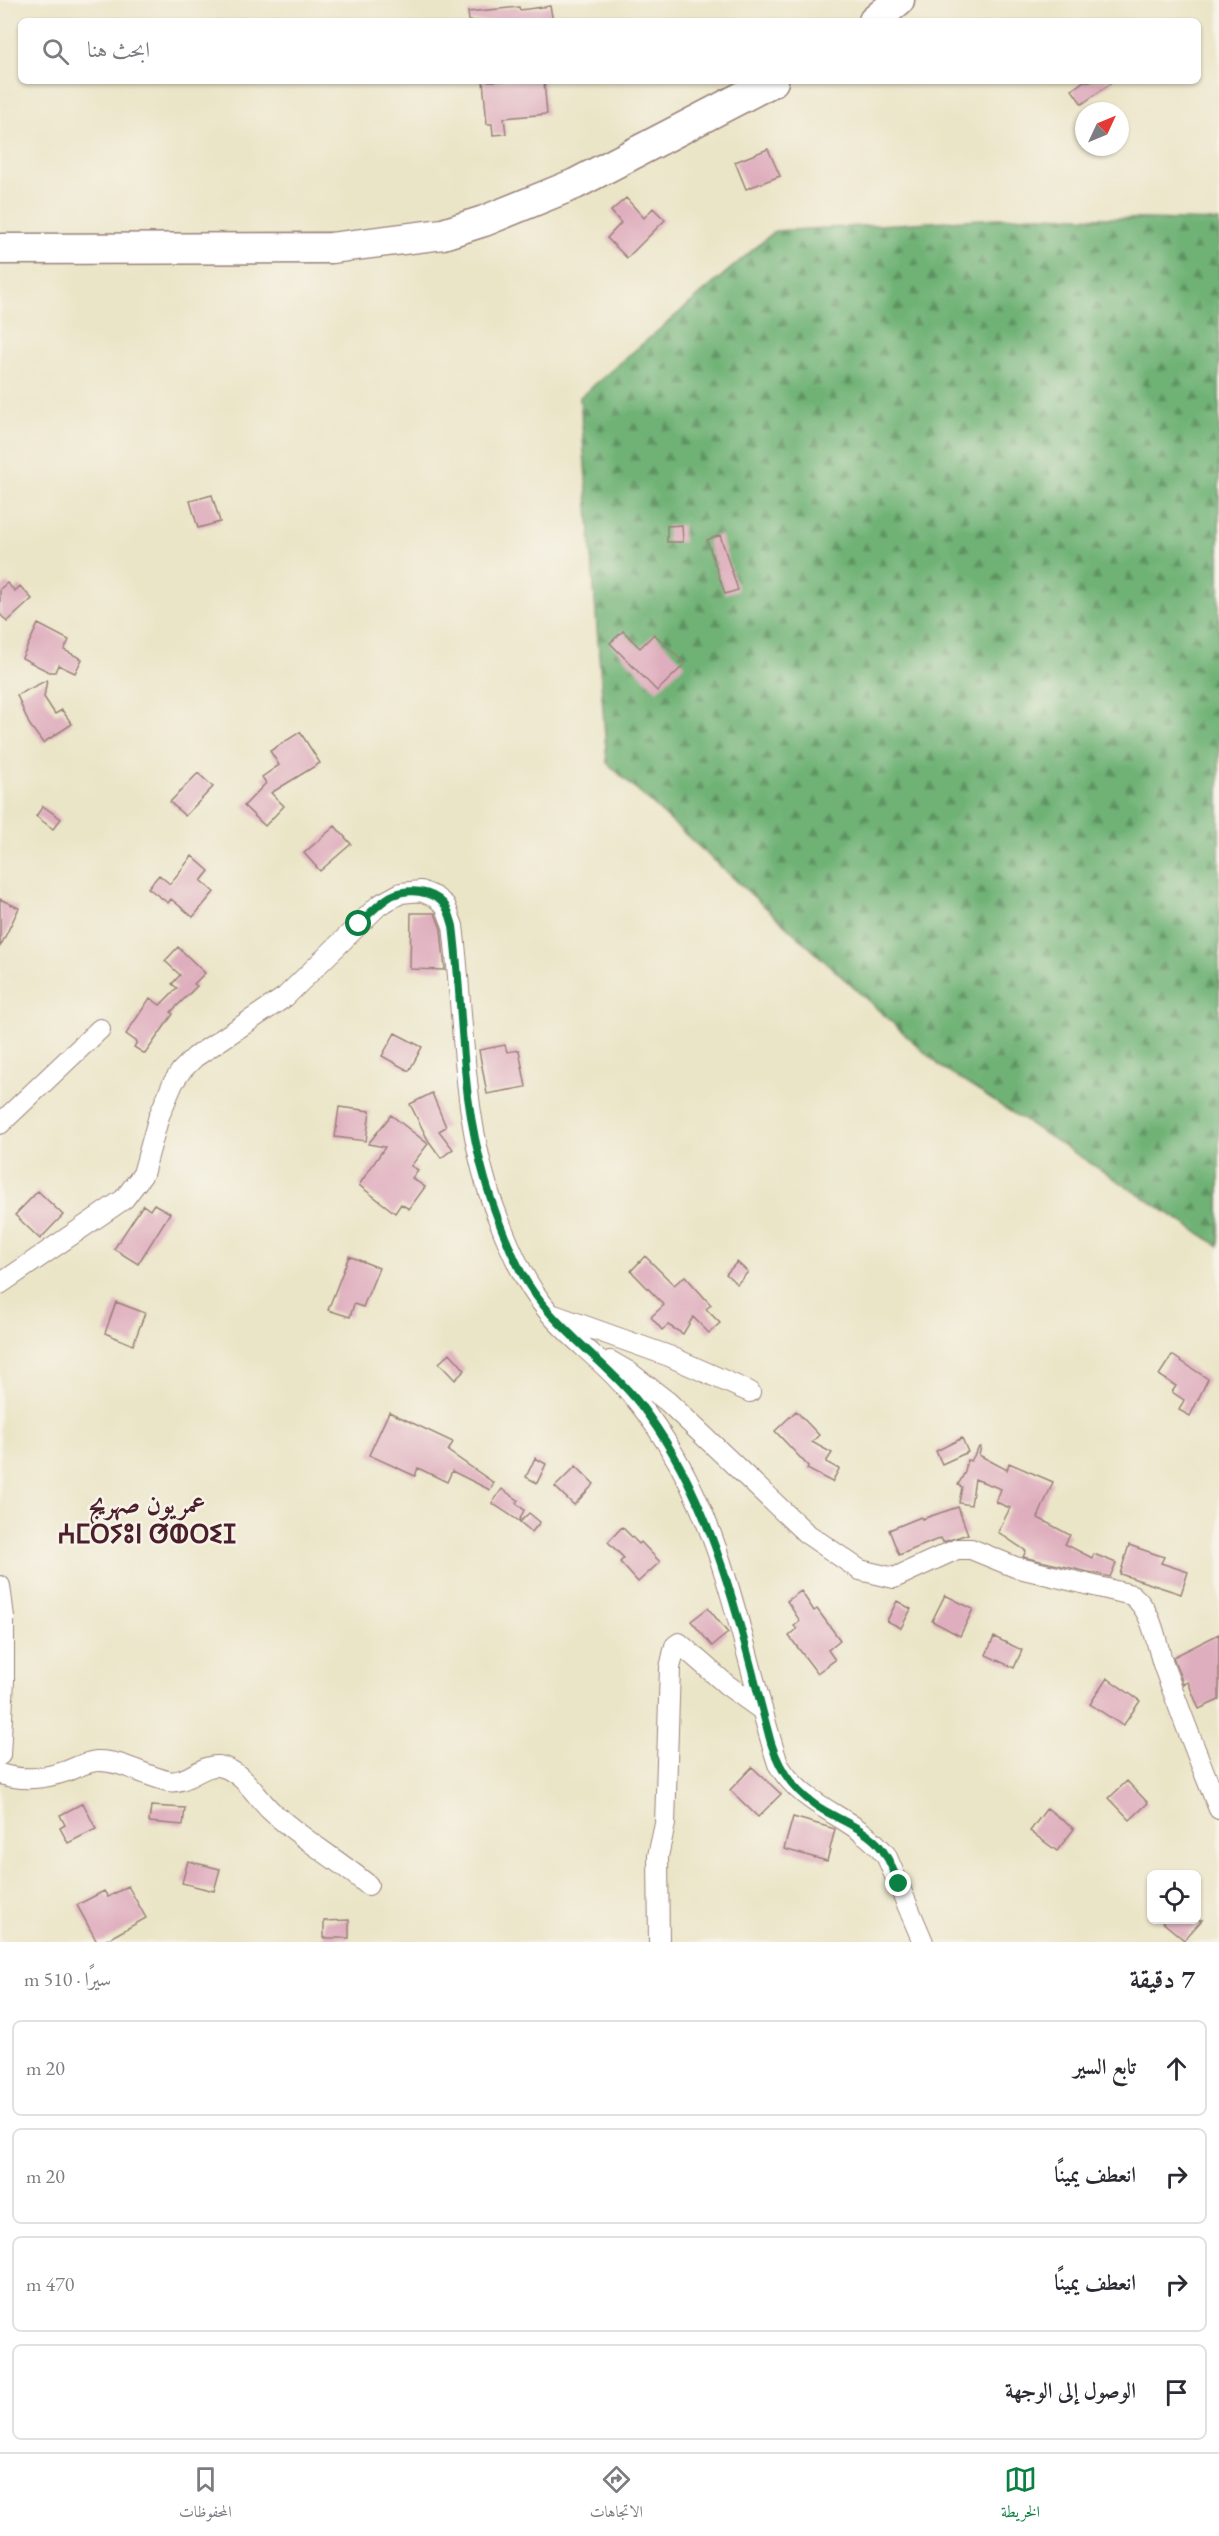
<!DOCTYPE html>
<html lang="ar">
<head>
<meta charset="utf-8">
<style>
	:root { --surface:#fff; --page:#f2f2f3; --text:#2b2b33; --muted:#7c7c81; --line:#e1e1e2; --accent:#0b8043 }
	body { margin:0; font-family:"EB Garamond",Amiri,"Noto Sans Tifinagh",serif; background:var(--page); color:var(--text); direction:rtl }
	.controls { position:absolute; right:18px; bottom:18px; display:grid; overflow:hidden; border-radius:9px; box-shadow:0 2px 4px #0004 }
	.controls button { width:54px; height:54px; display:grid; place-items:center; padding:0; border:0; border-bottom:2px solid var(--line); background:var(--surface); color:var(--text); font:30px sans-serif }
	.compass { position:absolute; left:1075px; top:102px; width:54px; height:54px; border-radius:50%; background:var(--surface); box-shadow:0 2px 4px #0004; rotate:46deg }
	.stop { position:absolute; width:18px; height:18px; margin:-14px; border:4px solid #0b8043; border-radius:50%; background:#fff }
	.stop.end { background:#0b8043; border-color:#fff; box-shadow:0 2px 6px #0008 }
	.list { margin:0; padding:0; list-style:none }
	h2 { display:flex; justify-content:space-between; align-items:center; height:78px; margin:0; padding:0 24px; font-size:26px }
	h2 small { font-size:20px; font-weight:400; color:var(--muted) }
	.list li { display:grid; grid-template-columns:39px 1fr auto; gap:18px; align-items:center; box-sizing:border-box; height:96px; margin:0 12px 12px; padding:0 12px; border:2px solid var(--line); border-radius:9px }
	.list b { display:block; font-size:22px; white-space:nowrap }
	.list em { font-size:20px; font-style:normal; color:var(--muted) }
	.icon { flex:none; width:33px; height:33px; fill:none; stroke:currentColor; stroke-width:2; stroke-linecap:round; stroke-linejoin:round }
	.map { position:relative; flex:none; width:1219px; height:1942px; overflow:hidden; direction:ltr }
	.search { position:absolute; background:var(--surface); box-shadow:0 2px 4px #0004; left:18px; right:18px; top:18px; height:66px; display:flex; align-items:center; gap:15px; box-sizing:border-box; padding:0 21px; border-radius:9px; color:var(--muted); font-size:22px }
	.sheet { height:510px; background:var(--surface) }
	nav { display:flex; justify-content:space-around; align-items:center; box-sizing:border-box; height:84px; border-top:2px solid var(--line); background:var(--surface); font-size:16px; color:var(--muted) }
	nav a { display:grid; justify-items:center; gap:3px }
	nav .on { color:var(--accent) }
	.map>svg:first-child { display:block }
	.forest { fill:url(#forest-firs); stroke:#5c6850; stroke-width:1.5 }
	.building { fill:#dfaebe }
	.lines { fill:none; stroke-linecap:round; stroke-linejoin:round }
	.street-casing { stroke:#9a827a; stroke-width:22 }
	.primary-casing { stroke:#9a827a; stroke-width:33 }
	.street { stroke:#fff; stroke-width:20 }
	.primary { stroke:#fff; stroke-width:30 }
	.route { stroke:#0b8043; stroke-width:8 }
	.labels { text-anchor:middle; stroke-width:5; stroke-linejoin:round; paint-order:stroke }
	.quarter-label { font-size:26px; font-weight:bold; fill:#4a1f2b; stroke:#f7f3e8 }
</style>
</head>
<body>
<div class="map">
<svg width="1219" height="1942" viewBox="0 0 1219 1942">
	<defs>
		<pattern id="forest-firs" width="22" height="20" patternUnits="userSpaceOnUse" patternTransform="scale(1.5)"><rect width="22" height="20" fill="#6fb276"/><path d="M5 1l3.5 6h-7zM16 11l3.5 6h-7z" fill="#5d9061"/></pattern>
	</defs>
	<rect width="100%" height="100%" fill="#f7f3e8"/>
	<filter id="ink" filterUnits="userSpaceOnUse"><feTurbulence type="fractalNoise" baseFrequency=".0167" numOctaves="2"/><feDisplacementMap in="SourceGraphic" scale="12" xChannelSelector="R" yChannelSelector="G"/><feConvolveMatrix kernelMatrix="1 2 1 2 8 2 1 2 1" color-interpolation-filters="sRGB"/></filter>
	<filter id="wash" filterUnits="userSpaceOnUse"><feTurbulence type="fractalNoise" baseFrequency=".008" numOctaves="4" result="noise"/><feDisplacementMap in="SourceGraphic" scale="24" xChannelSelector="R" yChannelSelector="G"/><feGaussianBlur stdDeviation="1.35" result="paint"/><feColorMatrix in="noise" values="0 0 0 0 0 0 0 0 0 0 0 0 0 0 0 0 0 1.4 0 .05"/><feComposite in="paint" operator="in"/></filter>
	<g filter="url(#wash)">
		<rect width="100%" height="100%" fill="#ebe5c8"/>
		<path class="forest" d="M1034,216L1219,221V1246L941,1067L607,763L580,397L775,231Z"/>
		<g id="blocks">
			<path class="building" d="M550,6L553,21H469L468,12L519,7L520,10Z
				M483,81H544L547,114L504,118L506,134L493,135L492,124H487Z
				M1084,81H1114L1082,104L1072,90Z
				M768,149L780,176L746,189L735,162Z
				M626,198L644,218L653,208L665,220L627,258L607,238L621,223L611,211Z
				M212,495L220,522L198,528L190,501Z
				M682,525L683,542H667V526Z
				M720,535L738,590L725,594L707,540Z
				M7,583L15,591L20,586L32,599L7,622L0,614V589Z
				M38,624L69,640L64,650L82,659L75,673L58,665L55,672H49L22,658Z
				M623,631L640,648L654,634L685,664L657,691L610,643Z
				M47,680L44,697L55,714L62,710L72,724L43,743L29,724L17,695Z
				M300,732L320,763L271,793L284,806L265,826L244,806L266,783L262,777L279,765L270,751Z
				M198,773L213,787L185,816L170,802Z
				M43,806L61,819L53,829L36,816Z
				M335,826L351,844L320,871L304,853Z
				M192,856L209,871L201,881L214,892L193,917L171,899L168,903L148,888L159,875L170,884Z
				M0,899L19,908L0,947Z
				M411,913H435L441,929L445,970L410,969Z
				M178,947L205,973L194,984L197,986L171,1012L173,1014L145,1054L134,1047L137,1042L126,1034L150,998L160,1005L177,988L172,984L180,975L165,961Z
				M395,1033L422,1047L409,1071L382,1056Z
				M505,1045L507,1052L519,1050L526,1087L487,1094L479,1050Z
				M432,1093L446,1127L439,1131L453,1149L441,1158L428,1140L410,1104Z
				M339,1107L370,1111L366,1141L335,1137Z
				M391,1115L428,1144L411,1166L418,1170L412,1178L425,1187L409,1209L401,1204L395,1213L359,1185L385,1147L368,1144Z
				M38,1191L63,1215L40,1239L15,1215Z
				M154,1204L170,1213L138,1264L114,1249L143,1205L150,1210Z
				M349,1256L379,1268L363,1307L354,1304L350,1317L328,1310Z
				M645,1256L674,1285L685,1276L711,1305L706,1309L720,1323L709,1333L693,1317L683,1334L668,1325L662,1330L651,1317L664,1305L631,1271Z
				M737,1262L748,1272L737,1284L726,1274Z
				M116,1302L145,1313L133,1345L105,1333Z
				M450,1353L465,1370L455,1380L439,1363Z
				M1172,1355L1208,1379L1190,1416L1179,1410L1184,1400L1172,1392L1176,1386L1159,1375Z
				M796,1411L819,1435L812,1442L832,1453L826,1462L839,1469L832,1482L807,1469L808,1466L775,1431Z
				M389,1412L453,1442L448,1451L494,1483L490,1490L452,1471L447,1482L418,1468L415,1476L369,1455Z
				M962,1438L968,1452L942,1464L936,1451Z
				M979,1447H981L979,1455L1007,1470L1009,1463L1053,1482L1038,1518L1070,1535L1065,1544L1092,1558L1094,1554L1116,1563L1110,1577L1023,1557L1026,1551L998,1532L1010,1508L996,1502L1001,1489L975,1479L971,1505L959,1503L962,1487L958,1485L965,1472L967,1460L971,1461Z
				M535,1458L546,1464L537,1483L526,1477Z
				M576,1466L594,1484L574,1505L555,1487Z
				M502,1489L518,1500L516,1503L524,1510L519,1521L492,1503Z
				M958,1507L968,1534L943,1542L941,1538L899,1555L889,1530L921,1517L922,1519Z
				M529,1513L540,1522L532,1532L520,1522Z
				M622,1527L639,1544L641,1542L660,1562L638,1582L620,1562L624,1558L608,1542Z
				M1129,1545L1164,1557L1161,1563L1188,1572L1181,1594L1120,1574Z
				M801,1591L814,1611L817,1609L840,1640L828,1650L835,1660L817,1673L789,1636L797,1629L794,1626L800,1621L787,1601Z
				M945,1595L973,1609L960,1636L932,1621Z
				M897,1601L911,1609L901,1628L887,1621Z
				M708,1608L728,1633L712,1646L691,1621Z
				M1219,1634V1700L1199,1709L1188,1682L1183,1684L1173,1657Z
				M994,1637L1022,1650L1014,1668L986,1655Z
				M1107,1678L1140,1701L1123,1726L1090,1704Z
				M752,1767L781,1794L758,1817L730,1790Z
				M1127,1781L1148,1803L1130,1820L1109,1798Z
				M83,1803L96,1829L68,1843L60,1828L65,1825L60,1815Z
				M151,1806L185,1808L183,1825L149,1822Z
				M1047,1808L1074,1829L1057,1851L1030,1831Z
				M793,1817L835,1829L827,1861L784,1849Z
				M188,1861L220,1869L214,1891L182,1883Z
				M128,1886L146,1918L103,1942H97L77,1905L104,1891L108,1897Z
				M349,1920V1938H324V1921Z
				M1160,1920H1202L1184,1940Z"/>
		</g>
	</g>
	<g filter="url(#ink)">
		<use href="#blocks" fill-opacity="0" stroke="#9a827a" stroke-width="1.5"/>
		<g class="lines">
			<g class="street-casing">
				<path id="street" d="M0,1124L100,1029
					M0,1284L124,1199L143,1174L159,1116L173,1083L181,1071L195,1057L285,997L379,905L401,893L421,891L435,897L445,905L453,926C465,1023 461,1126 498,1218C511,1251 525,1284 548,1311C570,1338 601,1359 624,1386C641,1404 655,1424 668,1445C728,1541 744,1658 778,1764C805,1810 854,1815 886,1855L923,1942
					M554,1315L669,1356L750,1392
					M610,1361L629,1372L668,1402L806,1533L860,1570L894,1578L957,1549H971L1015,1567L1132,1595C1155,1614 1155,1643 1165,1670C1182,1716 1200,1763 1219,1809
					M0,1586L4,1617V1680L0,1755
					M0,1774C24,1781 43,1779 67,1771C76,1767 87,1762 97,1761C121,1760 145,1776 168,1781C188,1785 203,1761 223,1767C244,1774 256,1796 270,1810C300,1838 337,1859 368,1885
					M659,1942L658,1856L665,1824L670,1668L675,1646L679,1643L727,1685L762,1710"/>
			</g>
			<g class="primary-casing">
				<path id="primary" d="M874,21L899,0
					M0,249L331,248L443,234L484,221L575,184L773,81"/>
			</g>
			<use href="#street" class="street"/>
			<use href="#primary" class="primary"/>
		</g>
	</g>
	<g class="lines" filter="url(#ink)">
		<path class="route" d="M359,924C369,914 379,903 391,896C408,888 431,890 444,904C449,910 451,919 453,926C460,983 461,1040 468,1097C476,1157 493,1216 520,1270C550,1329 611,1362 648,1415C717,1510 741,1632 771,1743C781,1774 797,1795 825,1811C843,1821 863,1829 877,1843C888,1855 893,1870 899,1884"/>
	</g>
	<g class="labels">
		<g class="quarter-label">
			<text x="147" y="1513">عمريون صهريج<tspan x="147" dy="30">ⵄⵎⵔⵢⵓⵏ ⵚⵀⵔⵉⵊ</tspan></text>
		</g>
	</g>
</svg>
<div class="controls">
<button><svg class="icon" aria-label="locate" viewBox="0 0 24 24"><circle cx="12" cy="12" r="6"/><path d="M12 2v4M12 18v4M2 12h4M18 12h4"/></svg></button>
</div>
<svg class="compass" viewBox="-18 -18 36 36"><path d="M0-13l5 13h-10z" fill="#e53935"/><path d="M0 13l5-13h-10z" fill="#7c7c81"/></svg>
<div class="stop" style="left:359px;top:924px"></div>
<div class="stop end" style="left:899px;top:1884px"></div>
<div class="search"><svg class="icon" aria-label="search" viewBox="0 0 24 24"><circle cx="10" cy="10" r="6"/><path d="M15 15l6 6"/></svg>ابحث هنا</div>
</div>
<section class="sheet">
<h2>7 دقيقة<small>سيرًا · 510 m</small></h2>
<ul class="list">
<li><svg class="icon" aria-label="ahead" viewBox="0 0 24 24"><path d="M12 20V5M6 11l6-6 6 6"/></svg><div><b>تابع السير</b></div><em>20 m</em></li>
<li><svg class="icon" aria-label="right" viewBox="0 0 24 24"><path d="M7 20v-9h11M14 6l5 5-5 5"/></svg><div><b>انعطف يمينًا</b></div><em>20 m</em></li>
<li><svg class="icon" aria-label="right" viewBox="0 0 24 24"><path d="M7 20v-9h11M14 6l5 5-5 5"/></svg><div><b>انعطف يمينًا</b></div><em>470 m</em></li>
<li><svg class="icon" aria-label="arrive" viewBox="0 0 24 24"><path d="M6 21V4h12l-3 4 3 4H6"/></svg><div><b>الوصول إلى الوجهة</b></div></li>
</ul>
</section>
<nav>
<a class="on"><svg class="icon" aria-label="map" viewBox="0 0 24 24"><path d="M3 6l6-2 6 2 6-2v14l-6 2-6-2-6 2zM9 4v14M15 6v14"/></svg>الخريطة</a>
<a><svg class="icon" aria-label="directions" viewBox="0 0 24 24"><path d="M12 3l9 9-9 9-9-9zM9 14v-3h6M13 9l2 2-2 2"/></svg>الاتجاهات</a>
<a><svg class="icon" aria-label="saved" viewBox="0 0 24 24"><path d="M7 4h10v16l-5-4-5 4z"/></svg>المحفوظات</a>
</nav>
</body>
</html>
